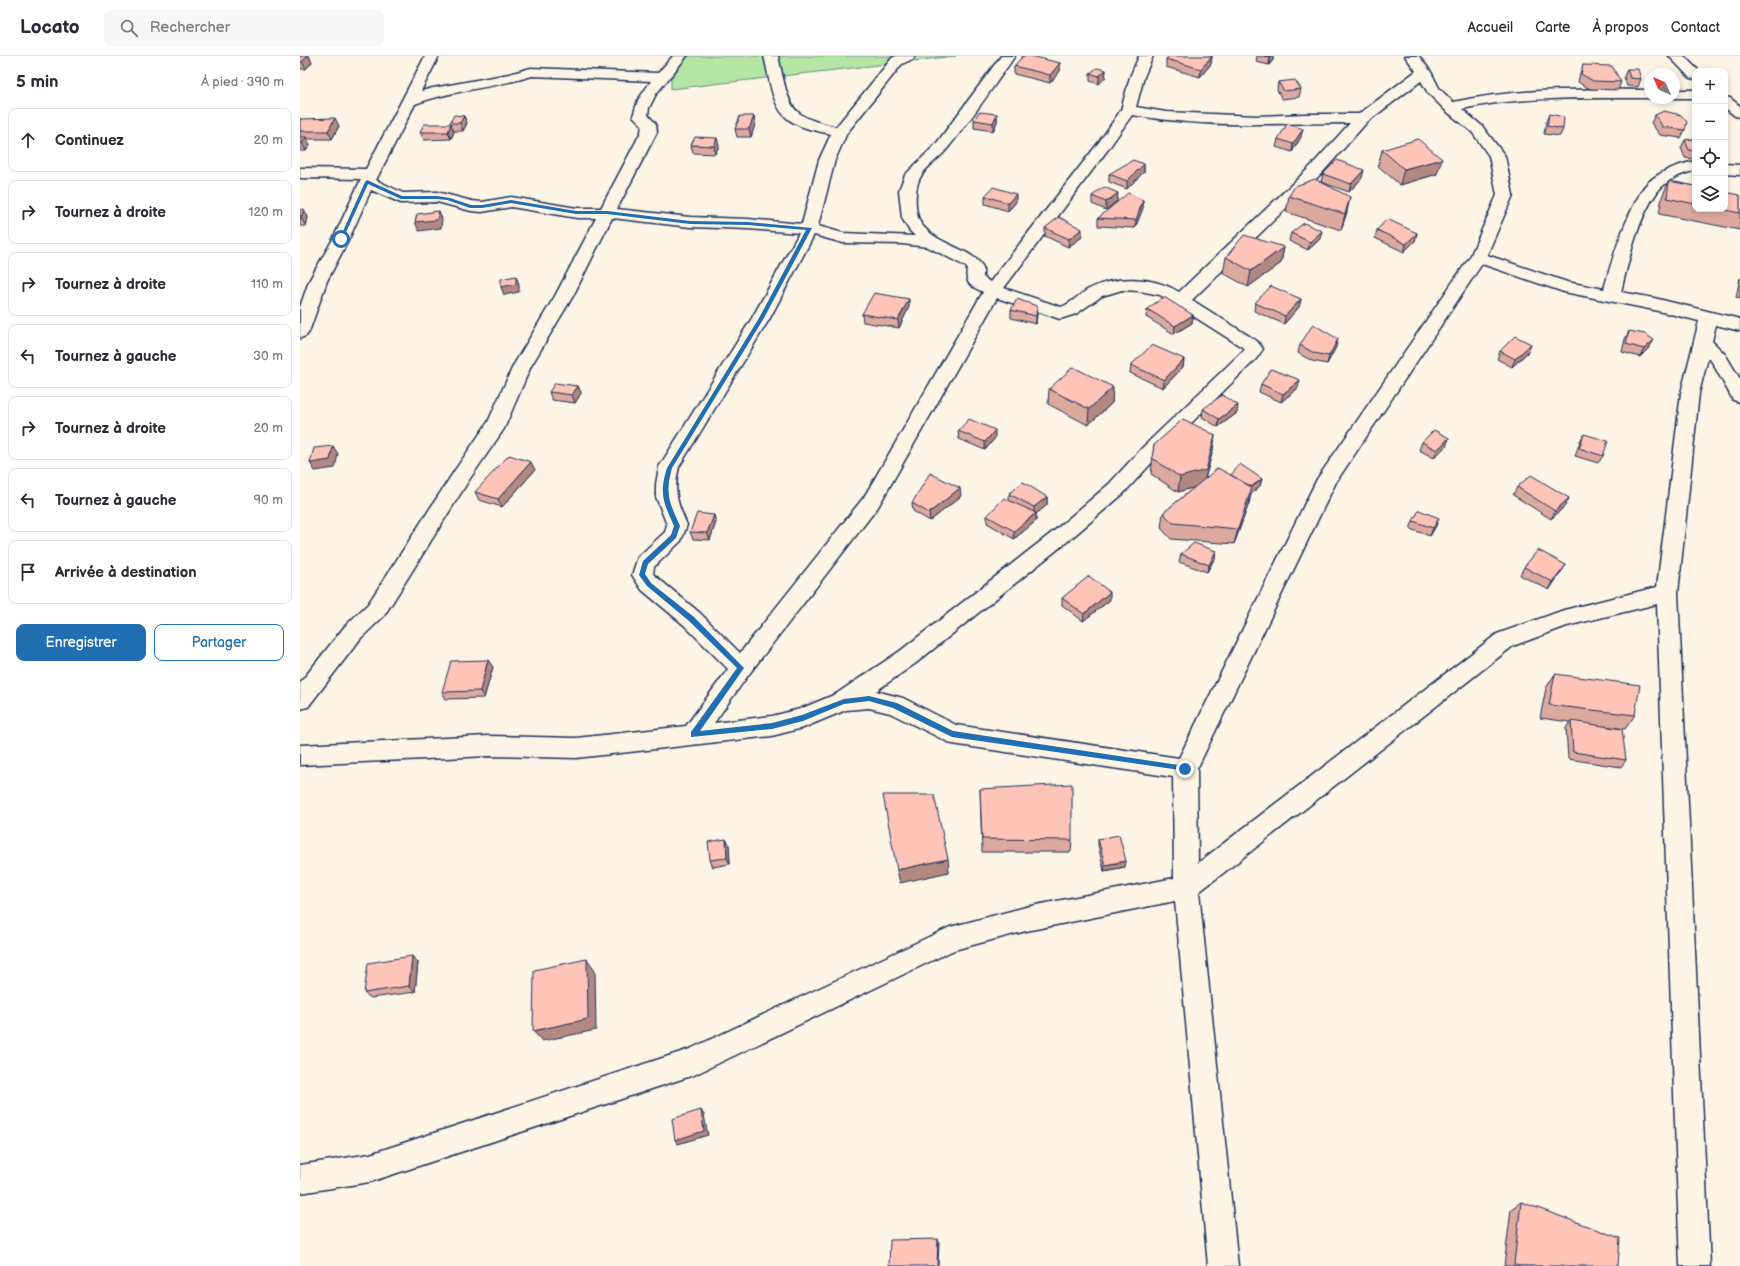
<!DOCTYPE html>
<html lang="fr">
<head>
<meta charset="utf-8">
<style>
	:root { --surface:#fff; --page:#f7f7f7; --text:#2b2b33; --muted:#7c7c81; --line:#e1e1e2; --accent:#1f6fb2 }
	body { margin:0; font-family:"Balsamiq Sans",sans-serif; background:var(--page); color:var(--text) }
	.controls { position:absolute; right:12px; top:12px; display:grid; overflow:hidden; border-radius:8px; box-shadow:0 2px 6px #0003 }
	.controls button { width:36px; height:36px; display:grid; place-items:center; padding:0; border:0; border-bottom:1px solid var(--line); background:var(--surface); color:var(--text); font:20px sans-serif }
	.compass { position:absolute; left:1344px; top:12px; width:36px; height:36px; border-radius:50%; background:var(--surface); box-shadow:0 2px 6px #0003; rotate:315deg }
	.stop { position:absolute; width:12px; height:12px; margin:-9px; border:3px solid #1f6fb2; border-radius:50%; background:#fff }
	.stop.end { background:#1f6fb2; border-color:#fff; box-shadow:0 1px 4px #0008 }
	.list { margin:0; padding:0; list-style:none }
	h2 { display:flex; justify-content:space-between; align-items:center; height:52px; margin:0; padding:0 16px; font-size:17px }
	h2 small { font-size:13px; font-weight:400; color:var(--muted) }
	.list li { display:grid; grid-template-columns:26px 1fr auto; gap:12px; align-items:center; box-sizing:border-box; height:64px; margin:0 8px 8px; padding:0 8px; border:1px solid var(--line); border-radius:8px }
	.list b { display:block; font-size:15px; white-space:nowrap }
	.list em { font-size:13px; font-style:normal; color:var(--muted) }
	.actions { display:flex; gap:8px; padding:12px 16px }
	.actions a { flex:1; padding:9px 0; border:1px solid var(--accent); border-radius:8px; text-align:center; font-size:14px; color:var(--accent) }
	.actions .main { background:var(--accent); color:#fff }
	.icon { flex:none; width:22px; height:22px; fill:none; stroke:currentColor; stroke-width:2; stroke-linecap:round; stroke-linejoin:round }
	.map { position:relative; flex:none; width:1440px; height:1210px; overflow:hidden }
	header { display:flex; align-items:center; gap:24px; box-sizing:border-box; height:56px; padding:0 20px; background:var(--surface); border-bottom:1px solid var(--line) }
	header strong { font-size:19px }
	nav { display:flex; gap:22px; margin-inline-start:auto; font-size:14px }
	.search { width:280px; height:36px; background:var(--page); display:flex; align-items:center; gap:10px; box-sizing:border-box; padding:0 14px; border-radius:8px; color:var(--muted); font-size:15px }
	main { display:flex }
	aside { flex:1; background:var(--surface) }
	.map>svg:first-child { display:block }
	.green { fill:#b4e5a5; stroke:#688a82 }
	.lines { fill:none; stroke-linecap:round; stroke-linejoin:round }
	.minor-casing { stroke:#1b2f5e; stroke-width:3 }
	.minor { fill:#fcf5e5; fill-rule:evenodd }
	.wall { fill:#dba99e; stroke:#1b2f5e }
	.shaded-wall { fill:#b28981; stroke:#1b2f5e }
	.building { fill:#ffc4b8; stroke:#1b2f5e }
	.route { fill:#1f6fb2 }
</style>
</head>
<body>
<header>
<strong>Locato</strong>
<div class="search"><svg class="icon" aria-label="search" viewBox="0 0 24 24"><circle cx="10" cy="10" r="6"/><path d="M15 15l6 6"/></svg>Rechercher</div>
<nav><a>Accueil</a><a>Carte</a><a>À propos</a><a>Contact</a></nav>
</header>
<main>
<aside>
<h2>5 min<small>À pied · 390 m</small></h2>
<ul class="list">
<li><svg class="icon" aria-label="ahead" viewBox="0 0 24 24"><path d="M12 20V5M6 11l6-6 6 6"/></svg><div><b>Continuez</b></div><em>20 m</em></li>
<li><svg class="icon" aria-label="right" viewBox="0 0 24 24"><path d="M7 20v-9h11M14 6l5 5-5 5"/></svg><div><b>Tournez à droite</b></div><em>120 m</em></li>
<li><svg class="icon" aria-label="right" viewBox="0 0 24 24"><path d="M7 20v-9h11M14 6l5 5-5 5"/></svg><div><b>Tournez à droite</b></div><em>110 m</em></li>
<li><svg class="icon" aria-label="left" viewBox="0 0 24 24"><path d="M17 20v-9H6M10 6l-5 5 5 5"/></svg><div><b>Tournez à gauche</b></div><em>30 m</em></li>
<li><svg class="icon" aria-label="right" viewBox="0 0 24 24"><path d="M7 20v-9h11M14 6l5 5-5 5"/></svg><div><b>Tournez à droite</b></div><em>20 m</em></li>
<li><svg class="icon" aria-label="left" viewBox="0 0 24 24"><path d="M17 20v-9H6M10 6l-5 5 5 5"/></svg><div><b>Tournez à gauche</b></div><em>90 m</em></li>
<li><svg class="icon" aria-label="arrive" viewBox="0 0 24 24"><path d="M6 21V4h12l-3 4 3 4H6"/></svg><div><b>Arrivée à destination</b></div></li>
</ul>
<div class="actions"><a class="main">Enregistrer</a><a>Partager</a></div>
</aside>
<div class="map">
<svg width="1440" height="1210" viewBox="0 0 1440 1210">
	<rect width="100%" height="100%" fill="#fcf5e5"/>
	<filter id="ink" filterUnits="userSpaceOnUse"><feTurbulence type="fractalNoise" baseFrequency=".025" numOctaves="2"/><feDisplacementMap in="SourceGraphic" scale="8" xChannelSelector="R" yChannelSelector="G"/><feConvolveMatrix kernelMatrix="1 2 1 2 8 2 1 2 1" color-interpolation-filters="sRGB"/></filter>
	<g filter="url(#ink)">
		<path class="green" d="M371,0H656L371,33Z"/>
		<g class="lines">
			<g class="minor-casing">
				<path id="minor" d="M125,0H139L121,35L133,32L209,18L231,12L358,17L373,0H387L356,38L349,52L348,59L356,68L357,76L317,153L390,161L448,163L502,168L519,104L531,78C517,75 499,72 488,63C471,50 469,19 464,0H478C482,15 486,47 498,56C508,65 524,67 536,71L592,2L596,0H615L613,3L602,8L547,77L535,104L518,170L543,177L615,180L609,174L602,162L599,134L605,119L636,88L701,0H715C693,31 671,64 647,93C639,103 625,111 620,122C614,133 614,159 622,169C639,190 670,191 683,211V221L690,226L799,86L821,54L830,21L839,0H853L844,21L836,51L866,56L957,60L1005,58H1059L1116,15L1105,0H1119L1131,16L1139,32L1153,46C1218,32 1284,33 1350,34V42H1352H1350C1287,42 1223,40 1162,53L1182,70L1205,100L1213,139L1187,199L1267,226L1304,233C1312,203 1321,174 1335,147C1338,142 1340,136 1344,131C1356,116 1377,109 1395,105V115C1382,117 1363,126 1356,138C1338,162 1328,207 1321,236L1354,242L1440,263V275L1416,269L1412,285L1425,298L1440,323V346L1433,344L1412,306L1408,302L1399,337L1378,537L1410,1210H1380L1357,548L1267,570L1213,590L899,836L938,1210H908L875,845L726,875L654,894L394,1019L70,1126L0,1137V1109L70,1098L390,993L650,871L726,851L874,822L873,721L652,688L590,657L569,652L546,654L503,672L472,680L276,702L188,700L0,709V689L188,680L276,682L386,670L428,613L384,569L342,534L332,519L338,501L365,476L367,469L356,441V428L359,411L452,262L499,177L448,173L390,171L312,162L273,240L231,310L204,373L169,424L84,560L61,582L8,651L0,653V627L45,570L68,548L155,414L188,366L213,310L255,240L296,162H277L211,151L182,156L171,155L137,146L101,147L71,134L49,183L27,225L9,276L6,280L0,282V251L9,225L33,183L61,123L0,122V112L66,113ZM232,20L351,25L338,44L333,60L342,69L341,76L301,152H277L211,141L182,146L172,145L137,136L103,137L76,124L115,48C152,34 193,32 232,20ZM1121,25L1128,37L1145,54L1172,76L1189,100L1197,139L1170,201L1017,423L879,702L656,669L603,642L576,635L616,607L768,485L823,438L857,401L956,303L963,293L957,285L892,244L1023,116L1067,66ZM832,59C873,66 916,69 958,68C989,68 1019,67 1050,67L1011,110L879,236C854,220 815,219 789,233C779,238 771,248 761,251L704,232L809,92ZM514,179L543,187L602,188L628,191L665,210L667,212C665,228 669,229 683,236L564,441L440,597L400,557L353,518L354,511L381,485L387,469C377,447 373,435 379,411L470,262ZM1182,208L1264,236L1354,254L1399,265L1381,337L1357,531L1264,554L1197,578L898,807L897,713L1036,426ZM822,234L840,235L860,239L945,293L843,391L809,428L754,475L600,595L536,638L500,653L472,660L414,667L449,618L578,451L697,242L760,263L776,258L802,240Z
					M1369,0H1384L1399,15H1395V23L1390,22Z
					M1374,34H1395V42H1372H1374Z
					M1425,41L1430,42L1440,50V61L1435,60L1425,52Z
					M1425,108L1440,109V119L1425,118Z"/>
			</g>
			<use href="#minor" class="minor"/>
		</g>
		<path class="wall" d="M0,0H9L12,6L6,13H0Z
			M912,0L911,8L900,21L866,11V3Z
			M957,0H973V4L969,9L956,6Z
			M760,7V15L750,27L714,18V10Z
			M1283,9L1321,26L1318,34L1290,33L1278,26L1280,17Z
			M1327,13L1341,23L1338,31L1327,30L1324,21Z
			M806,14L805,22L799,28L790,25V17Z
			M978,26L1001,33L999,41L982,43L977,34Z
			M697,58V66L693,75L674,72V64Z
			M1249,58L1263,73L1260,80L1244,78L1246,66Z
			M1355,59L1385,74L1381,82L1360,79L1351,67Z
			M164,60L167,67L163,75H154V76L151,83L124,84L120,76L151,68L150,67Z
			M454,60L455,68L451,81H437L435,73Z
			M0,63L39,70L32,83H7L10,89L6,95H0Z
			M1001,81L992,96L976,91L978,83Z
			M1395,83V103L1385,102L1381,92L1385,84Z
			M391,89L419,90L415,98L393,97Z
			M1082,94L1137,118L1100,129L1078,110Z
			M844,108V116L827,133L809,126V118Z
			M1023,118L1062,122L1049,136L1021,126Z
			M1369,125L1395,130V153H1425L1440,139V174L1359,158L1362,141Z
			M685,140L716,146L708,155L685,148Z
			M792,140L817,145L806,154L792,148Z
			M989,140L1047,156L1041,174L986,156Z
			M843,144V152L835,172L798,170V162Z
			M0,154L8,161L6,170H0Z
			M745,172L782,181L768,191L745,180Z
			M1077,174L1117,177L1115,185L1104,196L1075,182Z
			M991,177L1020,183L1008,194L989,185Z
			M984,191L981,207L948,231L923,217L926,201Z
			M1440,222V242L1436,241Z
			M1001,243L999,251L984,268L954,255L955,247Z
			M609,251L599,272L563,266L562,258Z
			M847,253L893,259L892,267L874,278L846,261Z
			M711,254L737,258L736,268L711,262Z
			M1329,275L1349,292L1340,301L1322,296L1325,283Z
			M1000,289L1036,291L1027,308L1012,305L998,297Z
			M1200,295L1228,296L1212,311L1197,303Z
			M884,303L883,311L863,332L830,317L831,309Z
			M961,328L998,332L981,346L959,336Z
			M278,330L281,337L275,347L252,344L249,336Z
			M813,331L812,347L788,369L748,348L749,333Z
			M903,353L937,357L918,371L902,361Z
			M658,375L695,382L685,394L659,383Z
			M1284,378L1303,400L1298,407L1275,400L1280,385Z
			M915,379L913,394L905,423L931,419L962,423L960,430L951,438L949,447L934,488L871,483L861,472L863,457L895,431L878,436L851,418L854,389Z
			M1149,382L1146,390L1134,402L1119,394L1122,386Z
			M235,414L202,451L179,444L175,436Z
			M1217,431L1269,442L1265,450L1251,463L1213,439Z
			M709,438L747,441V449L736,458V465L714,483L687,467V460L709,444Z
			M661,440L630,465L613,455L612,447Z
			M1113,465L1136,470L1130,480L1110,473Z
			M416,466L410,484L393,483L390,476Z
			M916,495L915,502L907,516L879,506L881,498Z
			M1266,509L1261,516L1249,534L1220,519L1224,511Z
			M762,542L810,544L783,565L762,549Z
			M193,611L184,642L146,643L142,636Z
			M1255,618L1335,659L1325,673L1305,670L1326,704L1321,711L1268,703L1266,672L1270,666L1240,662L1246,632Z
			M680,733L772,784L771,796H682Z
			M426,783L429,789L430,808L413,811L410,804Z
			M798,783L825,811L804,815L798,789Z
			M118,906L115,936L71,942L64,937Z
			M1221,1146L1318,1210H1204L1211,1153Z"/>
		<path class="shaded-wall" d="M7,0H9L12,6L6,13L2,6Z
			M912,0L911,8L900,21L901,13Z
			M971,0H973V4L969,9L970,1Z
			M760,7V15L750,27V19Z
			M806,14L805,22L799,28V20Z
			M697,58V66L693,75V67Z
			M164,60L167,67L163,75L160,67Z
			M454,60L455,68L451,81L449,73Z
			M35,62L39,70L32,83L28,75Z
			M151,68L154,76L151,83L148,76Z
			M1003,73L1001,81L992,96L993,88Z
			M6,81L10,89L6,95L2,87Z
			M417,82L419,90L415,98L414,90Z
			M1142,103L1137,118L1100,129L1104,113Z
			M844,108V116L827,133V125Z
			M1064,114L1062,122L1049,136L1051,128Z
			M818,137L817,145L806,154V146Z
			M716,138V146L708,155V147Z
			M1050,141L1047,156L1041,174L1045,158Z
			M843,144V152L835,172L836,164Z
			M4,153L8,161L6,170L1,162Z
			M139,155L142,163L141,172L119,175L115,166Z
			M782,173V181L768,191L769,183Z
			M1022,175L1020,183L1008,194L1010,186Z
			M1117,177L1115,185L1104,196L1106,188Z
			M984,191L981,207L948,231L951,215Z
			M216,220L219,228V236L204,239L201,231Z
			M609,243V251L599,272L598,264Z
			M1001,243L999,251L984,268L985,260Z
			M737,250V258L736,268V260Z
			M893,259L892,267L874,278L875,270Z
			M1038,283L1036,291L1027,308L1029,300Z
			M1354,284L1349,292L1340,301L1344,293Z
			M1231,288L1228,296L1212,311L1215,303Z
			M884,303L883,311L863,332L864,324Z
			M1000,324L998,332L981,346L983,338Z
			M278,330L281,337L275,347L272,339Z
			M813,331L812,347L788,369L789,353Z
			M938,349L937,357L918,371L919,363Z
			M695,374V382L685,394V386Z
			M915,379L913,394L903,429L878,436L880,421Z
			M1149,382L1146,390L1134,402L1137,394Z
			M33,390L38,398L35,412L15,415L10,407Z
			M231,406L235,414L202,451L198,443Z
			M962,423L960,430L951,438L949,447L934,488L938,473L951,432Z
			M660,432L661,440L630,465L629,457Z
			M747,441V449L736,458V465L714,483V475L734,459V451Z
			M1269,442L1265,450L1251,463L1255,455Z
			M414,459L416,466L410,484L407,477Z
			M1139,462L1136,470L1130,480L1133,472Z
			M916,495L915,502L907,516L909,509Z
			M1266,509L1261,516L1249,534L1253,526Z
			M810,536V544L783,565L784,558Z
			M188,604L193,611L184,642L180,635Z
			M426,783L429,789L430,808L427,802Z
			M648,803L649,816L600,827L597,814Z
			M826,805L825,811L804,815L805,809Z
			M112,900L118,906L115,936L109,930Z
			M287,903L295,914L296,974L242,985L233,975Z
			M401,1054L404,1059L408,1079L378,1088L375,1084Z
			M638,1183L639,1186L638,1210H637Z"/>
		<path class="building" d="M0,0H7L2,6H0Z
			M723,0H731L760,7L750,19L714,10Z
			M869,0H912L901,13L866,3Z
			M964,0H971L970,1Z
			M1283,9L1312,10L1321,26L1293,25L1281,18Z
			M797,12L806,14L799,20L790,17Z
			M1327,13H1338L1341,23L1330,22Z
			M995,24L1001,33L984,35L978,26Z
			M1364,55L1381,59L1387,66L1385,74L1363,71L1355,59Z
			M679,56L697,58L693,67L674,64Z
			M1249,58L1264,61L1263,73L1247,70Z
			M154,59L164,60L160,67H150Z
			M440,60H454L449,73H435Z
			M35,62L28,75H0V63Z
			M124,68H151L148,76H120Z
			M987,68L1003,73L993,88L978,83Z
			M0,81H6L2,87H0Z
			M395,81L417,82L414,90L391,89Z
			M1118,83L1142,103L1104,113L1082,94Z
			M1395,83V95L1389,94L1385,84Z
			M833,104L844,108L827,125L809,118Z
			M1037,104L1064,114L1051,128L1023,118Z
			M1015,123L1050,141L1045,158L989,140L995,130Z
			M1369,125L1395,130V148L1367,142Z
			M693,131L716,138L708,147L685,140Z
			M804,131L818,137L806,146L792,140Z
			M1425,136L1440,139V157L1421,153H1425Z
			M828,137L843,144L836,164L798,162Z
			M4,153L1,162H0V154Z
			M139,155L137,164L115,166L117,158Z
			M759,161L782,173L769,183L745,172Z
			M1087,163L1117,177L1106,188L1077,174Z
			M1004,167L1022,175L1010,186L991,177Z
			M944,179L984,191L951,215L926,201Z
			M216,220V228L201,231V223Z
			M971,230L1001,243L985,260L955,247Z
			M574,237L609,243L598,264L562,258Z
			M864,241L893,259L875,270L847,253Z
			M717,243L737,250L736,260L711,254Z
			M1013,268L1038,283L1029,300L1014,297L1000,289Z
			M1329,275L1345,278L1354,284L1344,293L1326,288Z
			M1215,280L1231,288L1215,303L1200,295Z
			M852,289L884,303L864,324L831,309Z
			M773,311L813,331L789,353L749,333Z
			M971,313L1000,324L983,338L961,328Z
			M255,327L278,330L272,339L249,336Z
			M922,339L938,349L919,363L903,353Z
			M669,363L695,374L685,386L658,375Z
			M883,363L915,379L906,414L880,421L852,402L854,389Z
			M1134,374L1149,382L1137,394L1122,386Z
			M1284,378L1308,385L1303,400L1279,392Z
			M33,390L30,404L10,407L14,392Z
			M209,399L231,406L198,443L175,436Z
			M940,408L962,423L951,431L931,419Z
			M918,412L952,431L938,473L873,467L863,457Z
			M630,417L660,432L629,457L612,447Z
			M1231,419L1269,442L1255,455L1217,431Z
			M723,426L747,441L734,451L709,438Z
			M704,442L736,457L714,475L687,460Z
			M1119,454L1139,462L1133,472L1113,465Z
			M397,457L414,459L407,477L390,476Z
			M894,487L916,495L909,509L881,498Z
			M1238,494L1266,509L1253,526L1224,511Z
			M789,520L810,536L784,558L762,542Z
			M188,604L180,635L142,636L151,605Z
			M1255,618L1340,629L1335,659L1249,649Z
			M1271,665L1322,673L1326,704L1273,696Z
			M772,728V784L682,783L680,733Z
			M583,739H634L648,803L597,814Z
			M819,779L826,805L805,809L798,783Z
			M426,783L427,802L410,804L408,786Z
			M112,900L109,930L64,937L68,907Z
			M287,903L288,963L233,975L234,914Z
			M401,1054L404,1075L375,1084L372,1063Z
			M1221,1146L1320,1182L1318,1210H1220L1214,1208Z
			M638,1183L637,1210H589L590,1184Z"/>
	</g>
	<path class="route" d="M67,124L102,140H137L150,142L171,149H182L211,144L276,155H307L390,165L448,166L512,172L464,262L372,412C365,439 369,445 380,470L376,482L348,508L345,518L351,527L394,561L444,612L400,675L472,667L502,659L544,643L569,640L597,647L653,675L885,710L888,713L887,715L652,681L593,652L569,645L544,648L503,665L472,673L391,681V676L437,612L389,565L347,530L339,519L343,505L371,479L374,470C363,445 359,438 367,412L459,262L506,174L448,169L390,168L307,158H276L211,147L182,152H170L147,144L137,143H101L68,128L43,183L39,184L65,126Z"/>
</svg>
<div class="controls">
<button>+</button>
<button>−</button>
<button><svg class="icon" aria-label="locate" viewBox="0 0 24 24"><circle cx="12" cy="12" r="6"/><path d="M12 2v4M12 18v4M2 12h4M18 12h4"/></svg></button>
<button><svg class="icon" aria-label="layers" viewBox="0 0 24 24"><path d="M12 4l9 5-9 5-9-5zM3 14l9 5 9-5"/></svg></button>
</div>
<svg class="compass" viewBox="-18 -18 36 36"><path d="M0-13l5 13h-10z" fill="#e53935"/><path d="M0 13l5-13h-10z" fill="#7c7c81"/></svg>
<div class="stop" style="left:41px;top:183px"></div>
<div class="stop end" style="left:885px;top:713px"></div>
</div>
</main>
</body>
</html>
